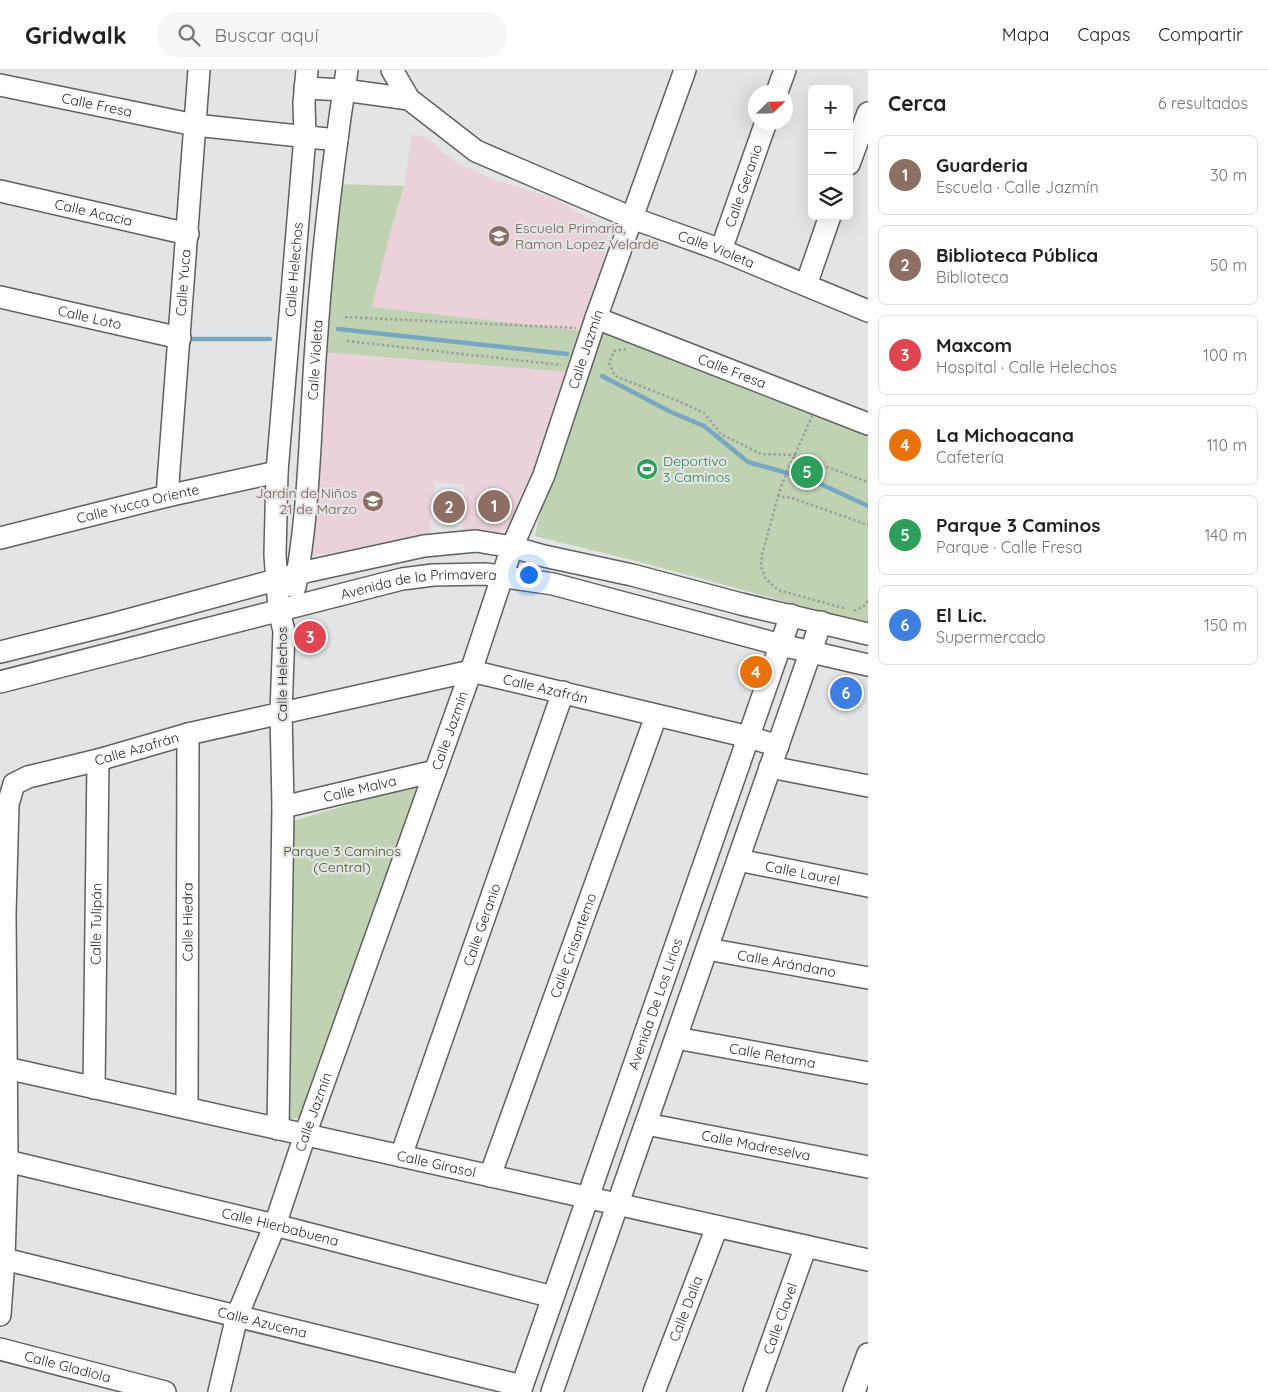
<!DOCTYPE html>
<html lang="es">
<head>
<meta charset="utf-8">
<style>
	:root { --surface:#fff; --page:#f6f6f6; --text:#202124; --muted:#757577; --line:#e0e0e0; --accent:#0f766e }
	body { margin:0; font-family:Quicksand,sans-serif; background:var(--page); color:var(--text) }
	.controls { position:absolute; right:15px; top:15px; display:grid; overflow:hidden; border-radius:8px; box-shadow:0 5px 20px #0002 }
	.controls button { width:45px; height:45px; display:grid; place-items:center; padding:0; border:0; border-bottom:1px solid var(--line); background:var(--surface); color:var(--text); font:25px sans-serif }
	.compass { position:absolute; left:748px; top:15px; width:45px; height:45px; border-radius:50%; background:var(--surface); box-shadow:0 5px 20px #0002; rotate:67deg }
	.you { position:absolute; left:528px; top:504px; width:18px; height:18px; margin:-12px; border:4px solid #fff; border-radius:50%; background:#1a73e8; box-shadow:0 0 0 8px #1a73e833 }
	.badge { display:grid; place-items:center; width:32px; height:32px; border-radius:50%; background:var(--accent); color:#fff; font-size:16px; font-weight:700 }
	.pin { position:absolute; translate:-50% -50%; border:2px solid #fff; box-shadow:0 1px 5px #0006 }
	.list { margin:0; padding:0; list-style:none }
	h2 { display:flex; justify-content:space-between; align-items:center; height:65px; margin:0; padding:0 20px; font-size:21px }
	h2 small { font-size:16px; font-weight:400; color:var(--muted) }
	.list li { display:grid; grid-template-columns:32px 1fr auto; gap:15px; align-items:center; box-sizing:border-box; height:80px; margin:0 10px 10px; padding:0 10px; border:1px solid var(--line); border-radius:8px }
	.list b { display:block; font-size:19px; white-space:nowrap }
	.list p { margin:0; font-size:16px; white-space:nowrap; color:var(--muted) }
	.list em { font-size:16px; font-style:normal; color:var(--muted) }
	.icon { flex:none; width:28px; height:28px; fill:none; stroke:currentColor; stroke-width:2; stroke-linecap:round; stroke-linejoin:round }
	.map { position:relative; flex:none; width:868px; height:1322px; overflow:hidden }
	header { display:flex; align-items:center; gap:30px; box-sizing:border-box; height:70px; padding:0 25px; background:var(--surface); border-bottom:1px solid var(--line) }
	header strong { font-size:24px }
	nav { display:flex; gap:28px; margin-inline-start:auto; font-size:18px }
	.search { width:350px; height:45px; background:var(--page); display:flex; align-items:center; gap:12px; box-sizing:border-box; padding:0 18px; border-radius:28px; color:var(--muted); font-size:19px }
	main { display:flex }
	aside { flex:1; background:var(--surface) }
	.map>svg:first-child { display:block }
	.education { fill:#ebd2da }
	.green { fill:#c0d2b2 }
	.lines { fill:none; stroke-linecap:round; stroke-linejoin:round }
	.stream { stroke:#77a8c0; stroke-width:4.5 }
	.minor-casing { stroke:#5f6061; stroke-width:24 }
	.path { stroke:#9c9d9e; stroke-width:2.5; stroke-dasharray:2.5 2.5; stroke-linecap:butt }
	.minor { stroke:#fff; stroke-width:21 }
	.path-bridge { stroke:#9c9d9e; stroke-width:2.5; stroke-dasharray:2.5 2.5; stroke-linecap:butt }
	.labels { text-anchor:middle; stroke-width:4.5; stroke-linejoin:round; paint-order:stroke }
	.street-label { font-size:14px; fill:#262626; stroke:#e3e4e5 }
	.education-label { font-size:14px; fill:#785e54; stroke:#e3e4e5; text-anchor:start }
	.leisure-label { font-size:14px; fill:#27864d; stroke:#e3e4e5; text-anchor:start }
	.park-label { font-size:14px; fill:#3a581c; stroke:#e3e4e5 }
</style>
</head>
<body>
<header>
<strong>Gridwalk</strong>
<div class="search"><svg class="icon" aria-label="search" viewBox="0 0 24 24"><circle cx="10" cy="10" r="6"/><path d="M15 15l6 6"/></svg>Buscar aquí</div>
<nav><a>Mapa</a><a>Capas</a><a>Compartir</a></nav>
</header>
<main>
<div class="map">
<svg width="868" height="1322" viewBox="0 0 868 1322">
	<rect width="100%" height="100%" fill="#e3e4e5"/>
	<path class="education" d="M412,64L428,68L456,93L496,110L553,128L609,160L590,262L371,237L388,171L404,116Z
		M323,282L582,303L515,457L499,462L462,461L465,415L435,412L429,465L313,486L311,472Z"/>
	<path class="green" d="M333,114L404,116L388,171L372,237L590,262L603,256L868,363V554L640,492L535,466L547,414L582,303L323,282Z
		M422,713L304,1047L289,1049L293,751Z"/>
	<g class="lines">
		<path class="stream" d="M338,259L567,284
			M193,269H270
			M602,306L671,342L704,356L748,392L812,410L868,436"/>
		<g class="minor-casing">
			<g id="minor">
				<path id="s1" d="M392,0L409,29L476,81L632,148L721,180L868,241"/>
				<path id="s2" d="M0,15L195,55L337,70"/>
				<path d="M305,18L344,20L409,29"/>
				<path d="M777,22L785,0"/>
				<path d="M849,94L868,43"/>
				<path id="s3" d="M0,121L188,164"/>
				<path id="s4" d="M721,180L766,52"/>
				<path d="M806,215L830,146"/>
				<path id="s5" d="M0,227L180,268"/>
				<path id="s6" d="M596,248L868,354"/>
				<path id="s7" d="M167,426L199,0"/>
				<path id="s8" d="M0,468L167,426L277,402"/>
				<path id="s9" d="M295,517C310,437 310,355 316,275C322,183 333,91 347,0"/>
				<path d="M0,582L113,554L309,501L424,476L476,471L512,477L544,486L632,505L741,534L868,564"/>
				<path id="s10" d="M0,612L402,509L433,505L486,504L553,514L781,575L868,595"/>
				<path d="M770,697L868,716"/>
				<path id="s11" d="M283,737L435,701"/>
				<path id="s12" d="M738,790L868,816"/>
				<path id="s13" d="M707,879L868,908"/>
				<path id="s14" d="M676,968L868,1003"/>
				<path id="s15" d="M6,998L868,1190"/>
				<path id="s16" d="M94,1018L98,690"/>
				<path id="s17" d="M187,1038L188,664"/>
				<path id="s18" d="M646,1054L868,1097"/>
				<path id="s19" d="M278,1059L283,737L281,642L284,561L279,540L275,485L277,402L305,66L304,33L307,0"/>
				<path id="s20" d="M401,1086L563,622"/>
				<path id="s21" d="M7,1091L275,1155L553,1227"/>
				<path id="s22" d="M490,1106L656,646"/>
				<path id="s23" d="M4,1189L522,1316"/>
				<path id="s24" d="M0,1245L4,1189L7,1091L5,844L8,734L14,714L28,707L98,690L188,664L471,601L749,667L778,676"/>
				<path id="s25" d="M0,1279L165,1322"/>
				<path id="s26" d="M219,1322L237,1246L275,1155L305,1065L471,601L512,477L544,405L596,248L685,0"/>
				<path id="s27" d="M520,1322L791,545"/>
				<path d="M552,1322L821,552"/>
				<path id="s28" d="M654,1322L717,1157"/>
				<path id="s29" d="M754,1322L806,1176"/>
				<path d="M854,1322L868,1284"/>
			</g>
		</g>
		<path class="path" d="M345,247L576,258
			M347,271L561,295
			M626,279L614,281L609,293L615,306L676,330L704,343L721,364L761,384L794,385L868,412
			M844,538L778,520L766,509L761,497L762,485L778,426L792,428L868,455
			M854,541L864,536L868,530"/>
		<use href="#minor" class="minor"/>
		<path class="path-bridge" d="M778,426L782,414L812,346"/>
	</g>
	<defs>
		<g id="school-disc" transform="scale(1.125)"><circle r="9.5" fill="#8d6e63" stroke="#e3e4e5"/><path d="M0-5L7-2L0 1L-7-2ZM-4 1L0 2.5L4 1V4Q0 6-4 4Z" fill="#fff"/></g>
		<g id="stadium-disc" transform="scale(1.125)"><circle r="9.5" fill="#2e9e5b" stroke="#e3e4e5"/><path d="M0-5a6.5 5 0 1 0 0 10a6.5 5 0 1 0 0-10ZM-3.5-1.8h7v3.6h-7Z" fill="#fff"/></g>
	</defs>
	<g fill-rule="evenodd">
		<use href="#school-disc" x="499" y="166"/>
		<use href="#stadium-disc" x="647" y="399"/>
		<use href="#school-disc" x="373" y="431"/>
	</g>
	<g class="labels">
		<g class="street-label">
			<text dy="5" stroke="none"><textPath href="#s2" startOffset="99">Calle Fresa</textPath></text>
			<text dy="5" stroke="none"><textPath href="#s4" startOffset="68">Calle Geranio</textPath></text>
			<text dy="5" stroke="none"><textPath href="#s3" startOffset="96">Calle Acacia</textPath></text>
			<text dy="5" stroke="none"><textPath href="#s1" startOffset="378">Calle Violeta</textPath></text>
			<text dy="5" stroke="none"><textPath href="#s19" startOffset="861">Calle Helechos</textPath></text>
			<text dy="5" stroke="none"><textPath href="#s7" startOffset="214">Calle Yuca</textPath></text>
			<text dy="5" stroke="none"><textPath href="#s5" startOffset="92">Calle Loto</textPath></text>
			<text dy="5" stroke="none"><textPath href="#s26" startOffset="1106">Calle Jazmín</textPath></text>
			<text dy="5" stroke="none"><textPath href="#s9" startOffset="228">Calle Violeta</textPath></text>
			<text dy="5" stroke="none"><textPath href="#s6" startOffset="146">Calle Fresa</textPath></text>
			<text dy="5" stroke="none"><textPath href="#s8" startOffset="142">Calle Yucca Oriente</textPath></text>
			<text dy="5" stroke="none"><textPath href="#s10" startOffset="431">Avenida de la Primavera</textPath></text>
			<text transform="translate(282 604) rotate(-90)" y="5">Calle Helechos</text>
			<text dy="5" stroke="none"><textPath href="#s24" startOffset="1080">Calle Azafrán</textPath></text>
			<text dy="5" stroke="none"><textPath href="#s26" startOffset="701">Calle Jazmín</textPath></text>
			<text dy="5" stroke="none"><textPath href="#s24" startOffset="660">Calle Azafrán</textPath></text>
			<text dy="5" stroke="none"><textPath href="#s11" startOffset="79">Calle Malva</textPath></text>
			<text dy="5" stroke="none"><textPath href="#s12" startOffset="66">Calle Laurel</textPath></text>
			<text dy="5" stroke="none"><textPath href="#s17" startOffset="186">Calle Hiedra</textPath></text>
			<text dy="5" stroke="none"><textPath href="#s16" startOffset="164">Calle Tulipán</textPath></text>
			<text dy="5" stroke="none"><textPath href="#s20" startOffset="245">Calle Geranio</textPath></text>
			<text dy="5" stroke="none"><textPath href="#s22" startOffset="245">Calle Crisantemo</textPath></text>
			<text dy="5" stroke="none"><textPath href="#s13" startOffset="81">Calle Arándano</textPath></text>
			<text dy="5" stroke="none"><textPath href="#s27" startOffset="411">Avenida De Los Lirios</textPath></text>
			<text dy="5" stroke="none"><textPath href="#s14" startOffset="98">Calle Retama</textPath></text>
			<text dy="5" stroke="none"><textPath href="#s26" startOffset="296">Calle Jazmín</textPath></text>
			<text dy="5" stroke="none"><textPath href="#s18" startOffset="112">Calle Madreselva</textPath></text>
			<text dy="5" stroke="none"><textPath href="#s15" startOffset="441">Calle Girasol</textPath></text>
			<text dy="5" stroke="none"><textPath href="#s21" startOffset="281">Calle Hierbabuena</textPath></text>
			<text dy="5" stroke="none"><textPath href="#s28" startOffset="89">Calle Dalia</textPath></text>
			<text dy="5" stroke="none"><textPath href="#s29" startOffset="78">Calle Clavel</textPath></text>
			<text dy="5" stroke="none"><textPath href="#s23" startOffset="266">Calle Azucena</textPath></text>
			<text dy="5" stroke="none"><textPath href="#s25" startOffset="70">Calle Gladiola</textPath></text>
		</g>
		<g class="education-label">
			<text x="515" y="163">Escuela Primaria,<tspan x="515" dy="16">Ramon Lopez Velarde</tspan></text>
			<text x="357" y="428" text-anchor="end">Jardin de Niños<tspan x="357" dy="16">21 de Marzo</tspan></text>
		</g>
		<g class="leisure-label">
			<text x="663" y="396">Deportivo<tspan x="663" dy="16">3 Caminos</tspan></text>
		</g>
		<g class="park-label">
			<text x="342" y="786">Parque 3 Caminos<tspan x="342" dy="16">(Central)</tspan></text>
		</g>
	</g>
</svg>
<div class="controls">
<button>+</button>
<button>−</button>
<button><svg class="icon" aria-label="layers" viewBox="0 0 24 24"><path d="M12 4l9 5-9 5-9-5zM3 14l9 5 9-5"/></svg></button>
</div>
<svg class="compass" viewBox="-18 -18 36 36"><path d="M0-13l5 13h-10z" fill="#e53935"/><path d="M0 13l5-13h-10z" fill="#757577"/></svg>
<div class="you"></div>
<div class="pin badge" style="left:494px;top:436px;background:#8d6e63">1</div>
<div class="pin badge" style="left:449px;top:437px;background:#8d6e63">2</div>
<div class="pin badge" style="left:310px;top:567px;background:#e0444e">3</div>
<div class="pin badge" style="left:756px;top:602px;background:#e8710a">4</div>
<div class="pin badge" style="left:807px;top:402px;background:#2e9e5b">5</div>
<div class="pin badge" style="left:846px;top:623px;background:#3f7fe0">6</div>
</div>
<aside>
<h2>Cerca<small>6 resultados</small></h2>
<ul class="list">
<li><span class="badge" style="background:#8d6e63">1</span><div><b>Guarderia</b><p>Escuela · Calle Jazmín</p></div><em>30 m</em></li>
<li><span class="badge" style="background:#8d6e63">2</span><div><b>Biblioteca Pública</b><p>Biblioteca</p></div><em>50 m</em></li>
<li><span class="badge" style="background:#e0444e">3</span><div><b>Maxcom</b><p>Hospital · Calle Helechos</p></div><em>100 m</em></li>
<li><span class="badge" style="background:#e8710a">4</span><div><b>La Michoacana</b><p>Cafetería</p></div><em>110 m</em></li>
<li><span class="badge" style="background:#2e9e5b">5</span><div><b>Parque 3 Caminos</b><p>Parque · Calle Fresa</p></div><em>140 m</em></li>
<li><span class="badge" style="background:#3f7fe0">6</span><div><b>El Lic.</b><p>Supermercado</p></div><em>150 m</em></li>
</ul>
</aside>
</main>
</body>
</html>
